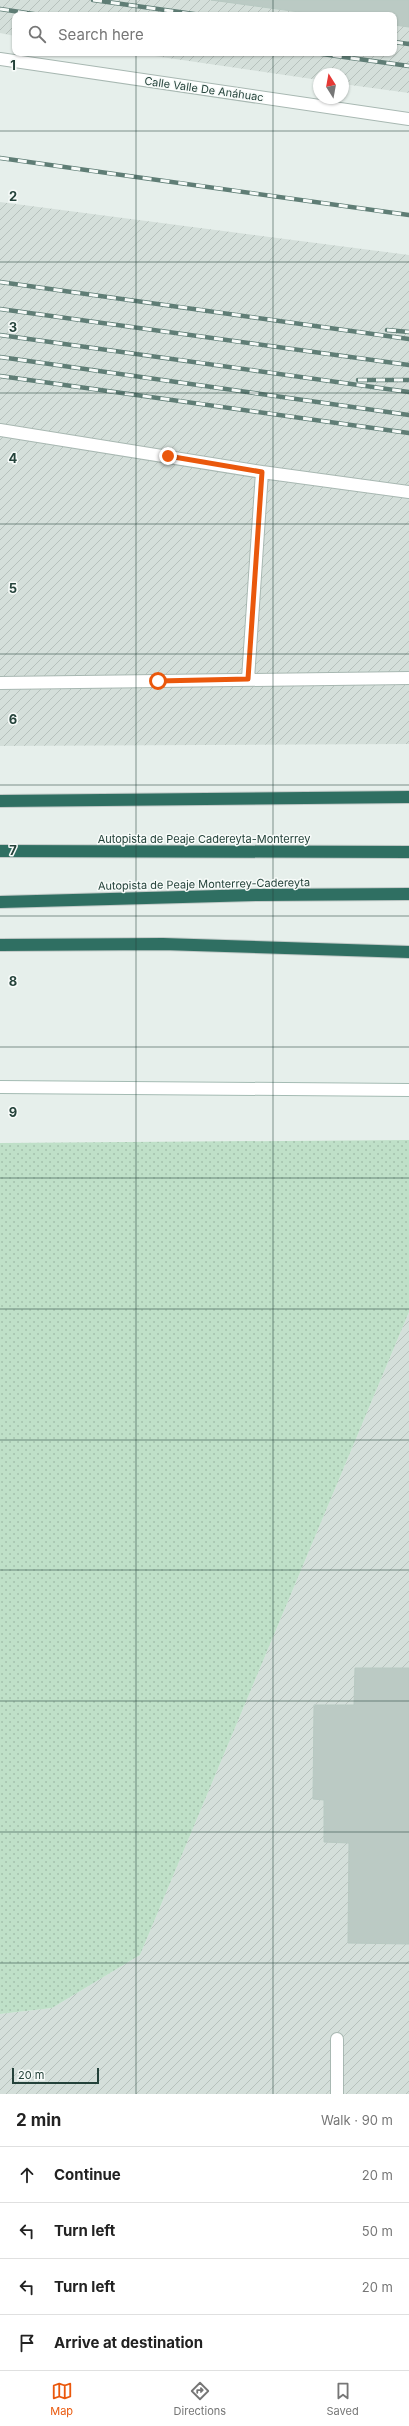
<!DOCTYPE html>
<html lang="en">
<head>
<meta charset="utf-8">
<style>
	:root { --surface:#fff; --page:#f6f6f6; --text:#222; --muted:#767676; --line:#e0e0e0; --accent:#ea580c }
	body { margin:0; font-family:Inter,sans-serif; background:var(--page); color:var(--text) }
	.compass { position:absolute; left:313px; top:68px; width:36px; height:36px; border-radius:50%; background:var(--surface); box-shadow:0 1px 3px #0004; rotate:349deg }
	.scale { position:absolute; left:12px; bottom:10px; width:87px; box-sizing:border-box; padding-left:4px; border:2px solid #24423a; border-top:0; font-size:11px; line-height:14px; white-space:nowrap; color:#24423a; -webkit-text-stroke:3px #f7fbf9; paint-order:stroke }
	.stop { position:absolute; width:12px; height:12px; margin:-9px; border:3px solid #ea580c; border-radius:50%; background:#fff }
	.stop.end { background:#ea580c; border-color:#fff; box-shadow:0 1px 4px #0008 }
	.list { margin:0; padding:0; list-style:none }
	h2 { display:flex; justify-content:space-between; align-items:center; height:52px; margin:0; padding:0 16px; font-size:17px }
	h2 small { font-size:13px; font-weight:400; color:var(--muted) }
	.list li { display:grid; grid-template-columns:26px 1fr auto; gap:12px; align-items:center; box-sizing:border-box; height:56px; padding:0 16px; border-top:1px solid var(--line) }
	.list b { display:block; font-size:15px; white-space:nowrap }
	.list em { font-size:13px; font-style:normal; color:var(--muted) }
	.icon { flex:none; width:22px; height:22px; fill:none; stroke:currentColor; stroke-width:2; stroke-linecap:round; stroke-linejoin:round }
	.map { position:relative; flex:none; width:409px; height:2094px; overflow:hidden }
	.search { position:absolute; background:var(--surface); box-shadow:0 1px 3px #0004; left:12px; right:12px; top:12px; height:44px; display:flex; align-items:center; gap:10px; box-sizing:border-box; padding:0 14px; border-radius:8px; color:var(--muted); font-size:15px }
	.sheet { height:276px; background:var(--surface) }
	nav { display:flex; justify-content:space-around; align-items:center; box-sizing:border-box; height:56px; border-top:1px solid var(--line); background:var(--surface); font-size:11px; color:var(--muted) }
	nav a { display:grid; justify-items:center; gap:2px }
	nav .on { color:var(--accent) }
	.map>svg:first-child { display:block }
	.industrial { fill:url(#industrial-furrows) }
	.grass { fill:url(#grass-dots) }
	.building { fill:#bbcac4; stroke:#b8c9c2 }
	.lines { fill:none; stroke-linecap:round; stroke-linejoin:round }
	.lane-casing { stroke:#a8b8b2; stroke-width:14 }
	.street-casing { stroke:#a8b8b2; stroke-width:14 }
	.secondary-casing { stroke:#a4bbb3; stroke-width:14 }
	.highway-casing { stroke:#c2cac8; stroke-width:14 }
	.lane { stroke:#fff; stroke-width:12 }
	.street { stroke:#fff; stroke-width:12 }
	.secondary { stroke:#fff; stroke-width:12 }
	.highway { stroke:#2f6f62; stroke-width:12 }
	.rail-casing { stroke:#5f7d75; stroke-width:4.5 }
	.rail { stroke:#f7fbf9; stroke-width:3; stroke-dasharray:9; stroke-linecap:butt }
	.route { stroke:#ea580c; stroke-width:5 }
	.grid { fill:none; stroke:#24423a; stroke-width:1; stroke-opacity:0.55 }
	.labels { text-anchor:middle; stroke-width:3; stroke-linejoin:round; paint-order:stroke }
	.street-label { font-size:11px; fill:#24423a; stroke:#f7fbf9 }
	.grid-label { font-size:13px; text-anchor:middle; font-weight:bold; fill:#24423a; stroke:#f7fbf9; stroke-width:3; stroke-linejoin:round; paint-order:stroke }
</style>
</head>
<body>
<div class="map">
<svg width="409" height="2094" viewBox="0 0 409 2094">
	<defs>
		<pattern id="industrial-furrows" width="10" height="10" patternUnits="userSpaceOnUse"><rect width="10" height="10" fill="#d4dfda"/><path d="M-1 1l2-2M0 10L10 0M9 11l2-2" fill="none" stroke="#b6c1bc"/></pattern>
		<pattern id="grass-dots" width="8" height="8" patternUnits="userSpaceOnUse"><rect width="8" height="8" fill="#bfe0c8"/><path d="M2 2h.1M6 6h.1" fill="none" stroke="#a4c1ad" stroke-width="1.8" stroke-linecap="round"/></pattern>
	</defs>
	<rect width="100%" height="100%" fill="#e6efeb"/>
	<path class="industrial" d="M0,0H409V93L343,84V74H319V80L134,53H394V15H15V36L0,33Z
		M0,202L409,255V744L0,746Z
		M409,1312V2094H0V2014L52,2008L140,1955Z"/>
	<path class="grass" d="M409,1140V1312L140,1955L52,2008L0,2014V1143Z"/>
	<path class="building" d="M211,0H409V27L394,25V15H321Z
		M355,1668H409V1944L348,1943L349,1843L324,1842V1800L313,1799L314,1705H354Z"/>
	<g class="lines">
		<g class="lane-casing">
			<path id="lane" d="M0,430L262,472L409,492
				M248,679L262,472
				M0,683L409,678
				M337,2039V2094"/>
		</g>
		<g class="street-casing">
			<path id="street" d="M0,59L409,119"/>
		</g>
		<g class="secondary-casing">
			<path id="secondary" d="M0,1087L409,1090"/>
		</g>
		<g class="highway-casing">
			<path id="highway" d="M0,801L409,797
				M0,851L409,852
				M0,902L258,895L409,894
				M0,945L163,944L409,952"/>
		</g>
		<use href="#lane" class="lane"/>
		<use href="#street" class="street"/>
		<use href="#secondary" class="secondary"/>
		<use href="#highway" class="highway"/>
		<g class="rail-casing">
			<path id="rail" d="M93,0L201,15
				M0,9L40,15
				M394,42L409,44
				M315,53L409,66
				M0,158L409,215
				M0,282L409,339
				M0,309L409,365
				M387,330L409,332
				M0,335L409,392
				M0,357L409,415
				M0,376L409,433
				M358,380H409"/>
		</g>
		<use href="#rail" class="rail"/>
	</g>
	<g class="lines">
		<path class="route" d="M158,681L248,679L262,472L168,456"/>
	</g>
	<path class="grid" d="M136,0V15M273,0V15M136,53V2094M273,53V2094M0,131H409M0,262H409M0,393H409M0,524H409M0,654H409M0,785H409M0,916H409M0,1047H409M0,1178H409M0,1309H409M0,1440H409M0,1570H409M0,1701H409M0,1832H409M0,1963H409"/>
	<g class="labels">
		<g class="street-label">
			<text transform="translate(204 89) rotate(8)" y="4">Calle Valle De Anáhuac</text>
			<text x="204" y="843">Autopista de Peaje Cadereyta-Monterrey</text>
			<text transform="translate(204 884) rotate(-1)" y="4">Autopista de Peaje Monterrey-Cadereyta</text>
		</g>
	</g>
	<g class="grid-label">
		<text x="13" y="70">1</text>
		<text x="13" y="201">2</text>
		<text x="13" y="332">3</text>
		<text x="13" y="463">4</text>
		<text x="13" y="593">5</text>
		<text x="13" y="724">6</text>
		<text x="13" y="855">7</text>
		<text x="13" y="986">8</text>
		<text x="13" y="1117">9</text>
	</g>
</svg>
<svg class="compass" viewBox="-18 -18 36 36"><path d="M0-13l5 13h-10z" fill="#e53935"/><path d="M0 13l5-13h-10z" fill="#767676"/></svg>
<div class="scale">20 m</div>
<div class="stop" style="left:158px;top:681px"></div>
<div class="stop end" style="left:168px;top:456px"></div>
<div class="search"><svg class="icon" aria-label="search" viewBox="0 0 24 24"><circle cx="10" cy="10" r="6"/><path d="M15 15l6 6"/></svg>Search here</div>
</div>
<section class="sheet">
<h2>2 min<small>Walk · 90 m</small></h2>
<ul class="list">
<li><svg class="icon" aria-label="ahead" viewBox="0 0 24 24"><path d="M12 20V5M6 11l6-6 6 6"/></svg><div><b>Continue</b></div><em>20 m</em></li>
<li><svg class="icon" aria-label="left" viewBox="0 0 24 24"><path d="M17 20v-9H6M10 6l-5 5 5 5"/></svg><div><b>Turn left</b></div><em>50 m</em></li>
<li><svg class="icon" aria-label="left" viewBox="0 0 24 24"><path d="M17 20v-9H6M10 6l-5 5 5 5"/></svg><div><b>Turn left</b></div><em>20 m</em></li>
<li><svg class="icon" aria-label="arrive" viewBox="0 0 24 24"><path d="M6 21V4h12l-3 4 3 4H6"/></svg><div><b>Arrive at destination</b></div></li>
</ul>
</section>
<nav>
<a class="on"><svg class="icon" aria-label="map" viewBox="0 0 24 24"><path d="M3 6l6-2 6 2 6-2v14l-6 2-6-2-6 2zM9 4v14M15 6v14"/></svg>Map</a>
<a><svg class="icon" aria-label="directions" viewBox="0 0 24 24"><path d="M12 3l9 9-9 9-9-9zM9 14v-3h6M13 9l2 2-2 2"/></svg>Directions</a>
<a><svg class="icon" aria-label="saved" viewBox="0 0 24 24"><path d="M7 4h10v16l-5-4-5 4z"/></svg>Saved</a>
</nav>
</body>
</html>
